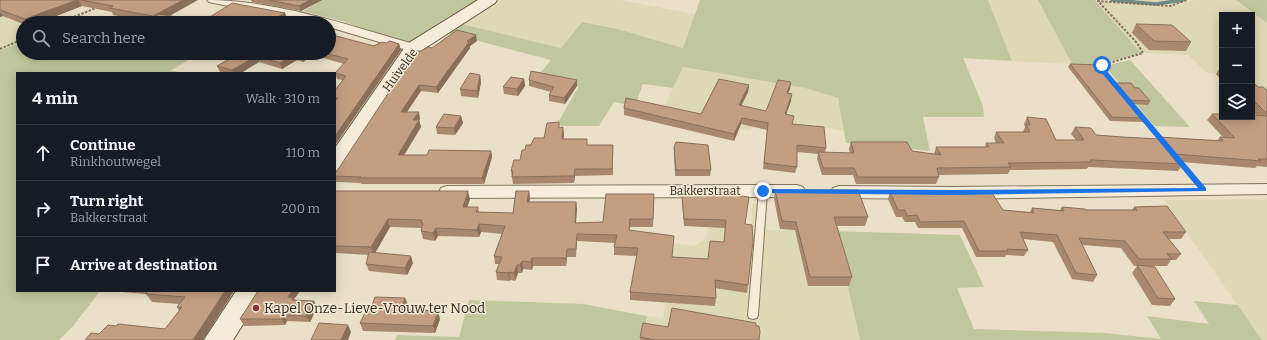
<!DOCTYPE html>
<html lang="en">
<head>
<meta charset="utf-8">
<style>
	:root { --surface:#171b24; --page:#20242c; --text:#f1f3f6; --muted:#9ea1a6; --line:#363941 }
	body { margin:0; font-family:Bitter,serif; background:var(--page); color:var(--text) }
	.controls { position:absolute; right:12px; top:12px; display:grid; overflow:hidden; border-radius:0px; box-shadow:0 2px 10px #0003 }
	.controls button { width:36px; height:36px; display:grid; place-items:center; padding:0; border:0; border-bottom:1px solid var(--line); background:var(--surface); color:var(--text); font:20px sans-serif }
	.stop { position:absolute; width:12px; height:12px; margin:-9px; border:3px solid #1a73e8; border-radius:50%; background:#fff }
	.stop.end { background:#1a73e8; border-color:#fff; box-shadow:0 1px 4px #0008 }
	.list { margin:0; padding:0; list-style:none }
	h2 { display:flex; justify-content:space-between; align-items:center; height:52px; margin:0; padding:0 16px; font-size:17px }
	h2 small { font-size:13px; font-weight:400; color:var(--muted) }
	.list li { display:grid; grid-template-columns:26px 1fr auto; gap:12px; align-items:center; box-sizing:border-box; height:56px; padding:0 16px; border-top:1px solid var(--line) }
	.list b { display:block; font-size:15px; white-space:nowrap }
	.list p { margin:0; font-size:13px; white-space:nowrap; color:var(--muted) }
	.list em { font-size:13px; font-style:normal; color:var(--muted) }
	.icon { flex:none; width:22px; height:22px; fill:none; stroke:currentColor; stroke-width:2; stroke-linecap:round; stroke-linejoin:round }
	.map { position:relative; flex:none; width:1267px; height:340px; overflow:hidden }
	.search { position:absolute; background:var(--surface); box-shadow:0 2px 10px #0003; left:16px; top:16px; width:320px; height:44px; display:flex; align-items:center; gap:10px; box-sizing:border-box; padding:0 14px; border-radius:22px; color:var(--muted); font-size:15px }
	.panel { position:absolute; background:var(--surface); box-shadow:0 2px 10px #0003; left:16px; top:72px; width:320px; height:220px; border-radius:0px }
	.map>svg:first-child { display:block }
	.farmland { fill:#ded9b5 }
	.green { fill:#c1c79c }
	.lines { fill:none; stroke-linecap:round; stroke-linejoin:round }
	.stream { stroke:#6f8b85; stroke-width:3.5 }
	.lane-casing { stroke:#83735e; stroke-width:2 }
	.street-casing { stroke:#83735e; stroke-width:2 }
	.secondary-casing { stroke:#655441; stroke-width:2 }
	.path-far1 { stroke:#83735e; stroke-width:2; stroke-dasharray:2.5 1.5; stroke-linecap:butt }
	.path { stroke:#83735e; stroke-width:3; stroke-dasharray:3.5 2; stroke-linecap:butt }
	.lane { fill:#f5edd9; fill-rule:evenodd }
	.street { fill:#f5edd9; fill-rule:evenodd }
	.secondary { fill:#f5edd9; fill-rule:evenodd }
	.wall { fill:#a9886e }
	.shaded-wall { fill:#896f5a }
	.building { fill:#c49e80; stroke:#896f5a }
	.route { fill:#1a73e8 }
	.poi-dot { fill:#8c3634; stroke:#f2ead5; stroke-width:1.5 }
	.labels { text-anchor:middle; stroke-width:3; stroke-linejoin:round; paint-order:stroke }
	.street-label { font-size:12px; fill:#352b20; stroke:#f2ead5 }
	.near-poi-label { font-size:14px; fill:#352b20; stroke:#f2ead5; text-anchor:start }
</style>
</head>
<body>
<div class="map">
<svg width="1267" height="340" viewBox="0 0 1267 340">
	<rect width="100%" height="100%" fill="#eae0c7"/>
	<path class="farmland" d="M0,0L22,14L44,23H23V41L0,50Z
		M501,0H619L696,14L684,48L618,29L582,22L561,48L462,24Z
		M988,0H1038L1072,64L1012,61Z
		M1111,0H1177L1171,3L1157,4Z
		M1193,0H1236L1267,23V94L1252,91V15H1222V74L1207,73L1188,55L1141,53L1097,1L1166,7L1180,5Z
		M683,67L805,88L839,98L844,131L811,125V134L755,125L750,131L662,112Z
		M1267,199V340H1262L1164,200Z
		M767,200L766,230L835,231L860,340H642L647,316L663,318L674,243L695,246L707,238L709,226L751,229L752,204Z"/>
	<path class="green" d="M322,0H477L410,43L342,21L303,11Z
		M700,0H988L1012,61L963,58L983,106L984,117H923L930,151L846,143L838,98L805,88L683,67L673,88L643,84L635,106L614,102L599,126H556L579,86L537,77L551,60L448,33L462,24L561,48L582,22L618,29L683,48Z
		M1038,0H1095L1141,53L1099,64L1100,68L1072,64Z
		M1236,0H1267V23Z
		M23,41V53H201L170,71L189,73H17V291H100L74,325L59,340H0V51Z
		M1130,60L1190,127L1154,126L1105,66Z
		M835,231L960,235L984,287L957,288L974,329L1105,333L1161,339L1147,316L1209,324L1194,301L1238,305L1262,340H860Z
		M469,300L583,304L647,316L642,340H395L397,335L459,337Z"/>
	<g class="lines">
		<path class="stream" d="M1112,0L1156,4L1183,0"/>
		<g class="lane-casing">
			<path id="lane" d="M763,188L767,191L758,315L757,318L753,319L749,318L748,315L759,191Z"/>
		</g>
		<g class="street-casing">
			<path id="street" d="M207,0C277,0 351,26 417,45L419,48L417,51L413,52L329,27V23H316L213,3L209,2Z
				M1267,184V194L952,199L839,198L833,196L831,192L833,188L839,186L952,187Z
				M797,185L803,187L805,191L803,195L797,197L447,198L441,196L439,192L441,188L447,186Z"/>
		</g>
		<g class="secondary-casing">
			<path id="secondary" d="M478,0H497L495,3L419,52L343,169L335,171V148L407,44Z
				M236,291H264L233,340H204Z"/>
		</g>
		<path class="path-far1" d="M59,23L96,8
			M0,49L23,39
			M1103,70L1102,65L1143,53L1137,43L1098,1L1170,6L1187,0
			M1142,117L1161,139"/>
		<path class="path" d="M1181,163L1193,178"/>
		<use href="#lane" class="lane"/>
		<use href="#street" class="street"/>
		<use href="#secondary" class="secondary"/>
	</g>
	<path class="wall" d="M0,0H198L146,21L113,15L112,12L82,6L38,23H23V24L3,16L0,17Z
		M251,0H322L301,11L252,2Z
		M285,13L287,19L283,21L290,23H217L213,22L210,17Z
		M1136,24L1191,42L1186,51L1149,50L1132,33Z
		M477,41L470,46V48L438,93L421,91L407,112L420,119L419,120L421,127L404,155H427L491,151L492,157L484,184H361V183L336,182L335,178V174L421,51L432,48Z
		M386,43L399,44L401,50L335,145V90L343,80L337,79L335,73L344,64L313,55L303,62L297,60L282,69L259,62L241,73H224L220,72L217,66L240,53H329Z
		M1070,64L1116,83L1135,88L1150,101L1148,105L1133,104L1145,118L1143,122L1110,121L1068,67Z
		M1220,68H1222V81L1216,74Z
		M480,75L481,82L478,98L461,96L460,89Z
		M524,79L525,86L518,96L504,94L503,87Z
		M529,80L577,86L565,104L549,101V95L551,92L529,86Z
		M1252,81L1258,87L1267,90V167L1257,166L1255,168L1181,162L1183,164L1178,171L1088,167L1087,169L1010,170L1008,174L938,175L939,177L936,184H856L853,175H822L817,159L818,154L797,152V167L795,173L763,169L767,130L741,124L734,141L624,115V108L701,114L749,85L748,92L741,106L766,111L791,82L790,89L788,93L791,101L786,115L793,124L826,148L825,153H850L849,149L851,142L934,154L936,147H985L986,143H996L994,138L996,132H1023L1025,127L1024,124L1027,117L1056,140H1076L1071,134L1075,127L1096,135L1122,137L1157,139L1158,137L1217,141L1220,137H1223L1207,120L1212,114L1257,116L1252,110Z
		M461,116L463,123L455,135L437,134L436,127Z
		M560,128L564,134L563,139L613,152V175L575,176L574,183L513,184L511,171L520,160L525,150Z
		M674,147L711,170L710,176H675L674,154Z
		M775,190L868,217L865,226H837L852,277L849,286H808L795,230L780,229L774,199Z
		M335,191L470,199L467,207H478L479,212L513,213L529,191L530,199L529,202H576L577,209L576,223L603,222L654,194L653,227H630L629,230L673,244L672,257L708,259L724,242L725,228L684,226L682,203V195L745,224L748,285L747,293L715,288L716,298L715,306L630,300V292L637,256L614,255V247L615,243L577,241L576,257H567L566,266H533L532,270L523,269L522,273H518L515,281L510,280V281L497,280L496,272L499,264H495L494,256L502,234L481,232L479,237L438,236L435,241L423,239L421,231L422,228L390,227L375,253L413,263L407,275L369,271L366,264L369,255L335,253Z
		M890,192L1003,210L1030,212L1032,208L1060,210L1062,207L1086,210H1132L1134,207L1186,232L1181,239H1168L1181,254L1176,260H1171L1167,266H1141L1175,299L1170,306L1152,305L1132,273L1137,266H1134L1121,248L1082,245L1097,275L1093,282L1072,279L1053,242L1023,239L1028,250L1024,256L1006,255L1005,257H976L962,228H918L915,222H905L902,217H896L888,199Z
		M109,291H234L203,340L99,334L116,326L165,329L179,311L177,307L179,304L152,302L146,294Z
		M258,291H300L294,299L295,300L314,301L317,308L310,322L287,321L285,325L244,326L240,319Z
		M405,298L408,305L406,310L440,319L435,333L363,331L360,323L370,311Z
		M756,326L759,340H640V337L668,327Z"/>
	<path class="shaded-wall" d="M77,0H78L82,6L38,23H27L25,19Z
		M183,0H198L157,23L153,16Z
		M310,0H322L301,11L299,6Z
		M0,12L3,16L0,17Z
		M285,13L287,19L279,23L274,19Z
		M189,19L191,23H183Z
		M476,35L477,41L470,46V48L438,93L436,87L467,41Z
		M399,44L401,50L335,145V136Z
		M304,53H312L313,55L303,62L300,55Z
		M295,54L297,60L282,69L280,63Z
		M257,56L259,62L241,73H233L232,70Z
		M480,75L481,82L478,98L477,91Z
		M524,79L525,86L518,96L517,89Z
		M577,80V86L565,104L564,98Z
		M791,82L790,89L786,99L787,93Z
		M419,85L421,91L402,119L401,112Z
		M749,85L748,92L738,112L739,105Z
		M792,94L791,101L783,121L785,114Z
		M419,112L420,119L415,126L413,120Z
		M461,116L463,123L455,135L454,128Z
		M742,118L741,124L734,141V134Z
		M419,120L421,127L400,162L398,155Z
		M563,127L564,134L563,146L562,139Z
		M491,151L492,157L484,184L482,178Z
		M575,169V176L574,183V176Z
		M468,191L470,199L465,214L463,207Z
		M529,191L530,199L528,210L527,202Z
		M576,202L577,209L575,231V223Z
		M388,219L390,227L374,255L371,247Z
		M479,224L481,232L479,237L477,230Z
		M436,228L438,236L435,241L433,233Z
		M567,249V257L566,266V258Z
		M411,256L413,263L407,275L405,268Z
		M532,258L533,266L532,270L531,262Z
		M522,261L523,269L522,273L520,265Z
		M517,265L518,273L515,281L514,273Z
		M509,272L510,280V281L508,273Z
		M225,291H234L203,340H193Z
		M292,291H300L294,299L297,304L288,297Z
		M405,298L408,305L404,317L401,309Z
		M314,301L317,308L310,322L306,316Z
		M438,311L440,319L435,333L433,326Z
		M284,315L287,321L285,325L282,319Z
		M348,325L351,332L348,340H341Z"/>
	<path class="building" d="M0,0H77L25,19L0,10Z
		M81,0H183L153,16L109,8L113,6Z
		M269,0H310L299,6Z
		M232,3L285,13L274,19L290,23H237L241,21L210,17Z
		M159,14L189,19L183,23H143Z
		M1136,24L1172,25L1191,42L1154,41Z
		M457,30L476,35L467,41L469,42L436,87L419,85L401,112H419L413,120H419L398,155H427L429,150L491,151L482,178H359L361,177L335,176V174L416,51H421L428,47L432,48Z
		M329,34L374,46L382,42L386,43L390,41L399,44L335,136V101L338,98H335V90L346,76L335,73L348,59L325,53H329Z
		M240,53H304L300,55L295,54L280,63L257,56L232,70L217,66Z
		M1070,64L1100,65L1116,83H1131L1135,88H1139L1150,101L1129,100L1145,118L1112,117Z
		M531,71L577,80L564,98L549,95L554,87L529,80Z
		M470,73L480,75L477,91L460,89Z
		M511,77L524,79L517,89L503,87Z
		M719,79L749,85L739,105L766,111L778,80L791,82L787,93L792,94L785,114L794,116L792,124L824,127L826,148L797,145V167L764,163L768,123L742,118L734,134L624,108L626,98L701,114Z
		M1252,81L1258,87H1263L1267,90V114L1252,99Z
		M444,114L461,116L454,128L436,127Z
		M1212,114H1222V117H1252V115L1267,116V159H1258L1261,161L1175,154L1183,164L1090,160L1091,162L1008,163L1011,167L937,168L939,177H858L854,168H823L818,152L854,153L851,142H907L912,151L941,155L936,147H989L986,143H1004L996,132H1030L1026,125H1030L1027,117L1046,119L1056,140H1084L1075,127L1091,128L1096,135L1122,137L1160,139L1158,137L1223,141L1220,137L1235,138Z
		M559,122V128L563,127L562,139H587V145H613L612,169H575L574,176L512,177L513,171H511L514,160H520L522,150H525L526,145H531L534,138H544L547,123Z
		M676,142L708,145L711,170H676L674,147Z
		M775,190H858L868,217H834L852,277H810L796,222L782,221Z
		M335,191H468L463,207H478L476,212L513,213L516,191H529L527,202H576L575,223L603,222L606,194H654L653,219H630L629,230L674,236L672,257L708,259L710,241L724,242L726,220L684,219L682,195L720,194V193L749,197L745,224L752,225L753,241L748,285L715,280L716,298L630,292L638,248L614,247L617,235L577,234L576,249H567L566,258H532L531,262L522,261L520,265H517L514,273L509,272L508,273L496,272L502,257L494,256L505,226L479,224L477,230L436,228L433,233L421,231L423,223H421L422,220L388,219L371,247L335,246Z
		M890,192L992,193L1003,210L1034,213L1032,208L1064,211L1062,207L1085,209L1086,210H1137L1134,207L1167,206L1186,232H1163L1181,254H1167L1172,259H1139L1125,241L1079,238L1097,275L1076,273L1057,235L1020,232L1028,250L1007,249L1008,251H979L964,221L920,222L917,215L907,216L905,210H898Z
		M369,252L411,256L405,268L366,264Z
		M1137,265L1155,267L1175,299L1158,298Z
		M148,291H225L193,340H85L91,333L99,334L108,325L116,326L118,324L165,329L182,307H177L185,297L146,294Z
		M258,291H292L288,297L293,298L292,300L314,301L306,316L284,315L282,319H240Z
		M375,297L405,298L401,309L438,311L433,326L360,323L366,311H370Z
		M672,308L756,323V326H759L760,332L759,340H655L640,337L643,323L668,327Z
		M319,323L348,325L341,340H311Z"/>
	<path class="route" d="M1100,64H1104L1106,70L1206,188V191L952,195L763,193L760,191L763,189L952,190L1198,188L1101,72Z"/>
	<circle class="poi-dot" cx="256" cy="308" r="4"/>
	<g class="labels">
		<g class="street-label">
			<text transform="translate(400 70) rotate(-54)" y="4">Huivelde</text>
			<text x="705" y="195">Bakkerstraat</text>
		</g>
		<g class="near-poi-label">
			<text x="264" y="313">Kapel Onze-Lieve-Vrouw ter Nood</text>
		</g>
	</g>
</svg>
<div class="controls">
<button>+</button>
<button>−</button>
<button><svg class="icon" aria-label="layers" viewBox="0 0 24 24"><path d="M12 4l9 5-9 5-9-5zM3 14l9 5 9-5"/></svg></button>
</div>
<div class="stop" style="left:1102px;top:65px"></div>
<div class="stop end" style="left:763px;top:191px"></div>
<div class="search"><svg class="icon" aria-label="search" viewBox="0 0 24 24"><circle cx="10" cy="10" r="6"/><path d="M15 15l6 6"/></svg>Search here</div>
<section class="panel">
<h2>4 min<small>Walk · 310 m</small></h2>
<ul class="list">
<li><svg class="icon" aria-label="ahead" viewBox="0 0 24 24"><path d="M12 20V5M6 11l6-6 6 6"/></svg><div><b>Continue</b><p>Rinkhoutwegel</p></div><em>110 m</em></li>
<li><svg class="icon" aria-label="right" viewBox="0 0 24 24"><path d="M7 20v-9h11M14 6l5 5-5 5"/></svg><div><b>Turn right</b><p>Bakkerstraat</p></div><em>200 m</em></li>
<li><svg class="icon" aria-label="arrive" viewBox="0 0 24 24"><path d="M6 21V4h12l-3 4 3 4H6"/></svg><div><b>Arrive at destination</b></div></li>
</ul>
</section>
</div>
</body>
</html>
